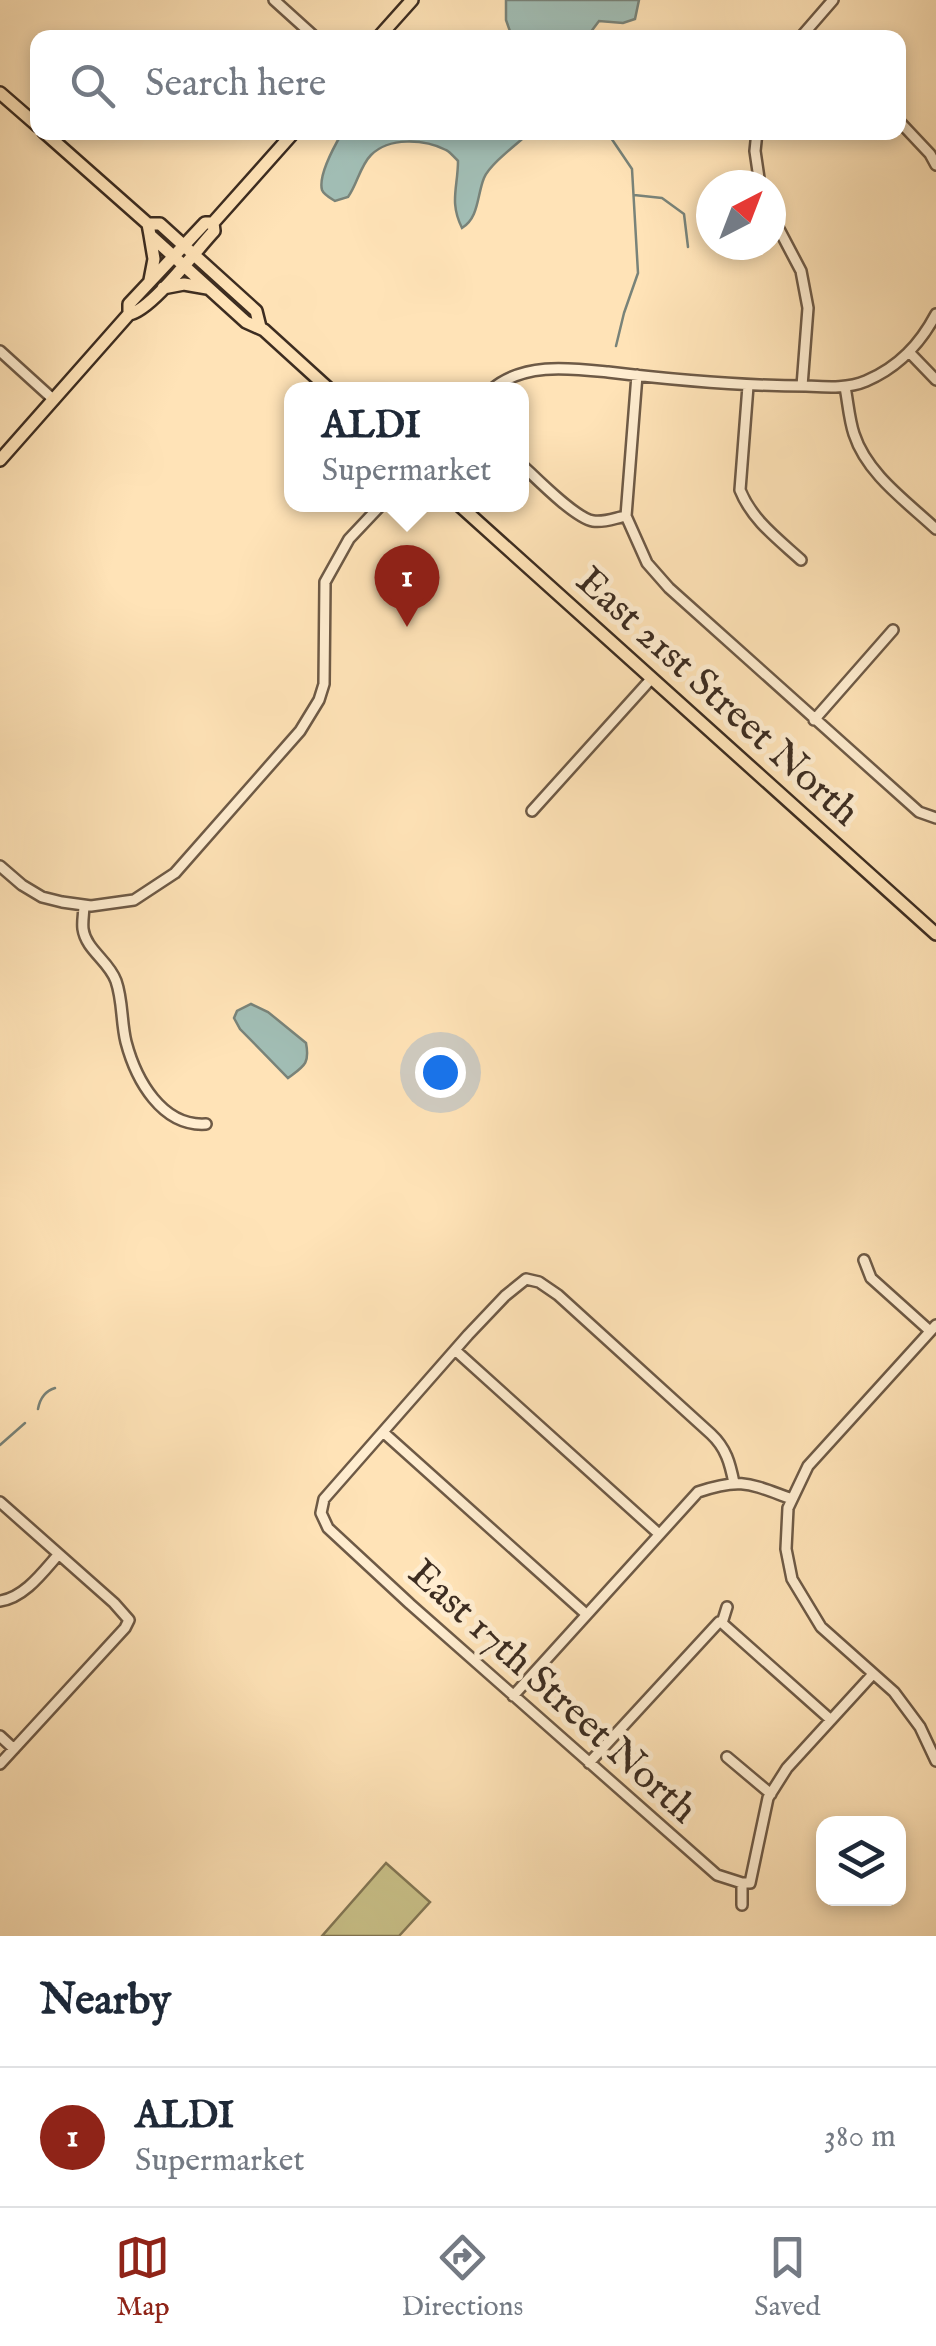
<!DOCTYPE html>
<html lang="en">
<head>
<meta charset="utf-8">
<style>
	:root { --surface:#fff; --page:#f6f6f7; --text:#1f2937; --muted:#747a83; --line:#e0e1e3; --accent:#8f2418 }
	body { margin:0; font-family:"IM FELL English",serif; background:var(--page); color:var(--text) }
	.controls { position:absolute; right:30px; bottom:30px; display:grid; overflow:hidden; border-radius:20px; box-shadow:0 5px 15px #0003 }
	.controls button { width:90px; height:90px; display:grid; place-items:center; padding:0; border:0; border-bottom:2px solid var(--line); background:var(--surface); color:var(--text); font:50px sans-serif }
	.compass { position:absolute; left:696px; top:170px; width:90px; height:90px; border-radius:50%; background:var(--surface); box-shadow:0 5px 15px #0003; rotate:42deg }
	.you { position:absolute; left:440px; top:1072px; width:35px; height:35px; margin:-25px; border:8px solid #fff; border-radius:50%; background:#1a73e8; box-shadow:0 0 0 15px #1a73e833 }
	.badge { display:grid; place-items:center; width:65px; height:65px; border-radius:50%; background:var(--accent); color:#fff; font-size:32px; font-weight:700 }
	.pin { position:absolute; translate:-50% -82px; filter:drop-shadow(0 2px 5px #0008) }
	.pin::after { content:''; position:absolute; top:52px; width:35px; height:30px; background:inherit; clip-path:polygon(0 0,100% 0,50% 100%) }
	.popup { position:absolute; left:284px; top:382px; width:245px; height:130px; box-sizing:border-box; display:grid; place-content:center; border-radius:20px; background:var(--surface); filter:drop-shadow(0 2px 8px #0005); font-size:32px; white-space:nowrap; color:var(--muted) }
	.popup b { font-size:38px; color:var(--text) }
	.popup::after { content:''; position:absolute; left:50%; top:100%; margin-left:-20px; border:20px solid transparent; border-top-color:var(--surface) }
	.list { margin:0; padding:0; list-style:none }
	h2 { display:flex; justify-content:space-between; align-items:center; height:130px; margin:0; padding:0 40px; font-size:42px }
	h2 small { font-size:32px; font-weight:400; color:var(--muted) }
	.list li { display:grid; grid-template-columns:65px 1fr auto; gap:30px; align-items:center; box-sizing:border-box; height:140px; padding:0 40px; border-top:2px solid var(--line) }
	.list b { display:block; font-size:38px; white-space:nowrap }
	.list p { margin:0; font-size:32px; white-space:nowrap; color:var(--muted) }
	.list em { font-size:32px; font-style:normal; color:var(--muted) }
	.icon { flex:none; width:55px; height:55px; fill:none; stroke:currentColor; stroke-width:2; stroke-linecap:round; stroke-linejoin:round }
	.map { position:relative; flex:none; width:936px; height:1936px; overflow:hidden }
	.search { position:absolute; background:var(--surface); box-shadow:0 5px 15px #0003; left:30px; right:30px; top:30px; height:110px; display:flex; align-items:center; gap:25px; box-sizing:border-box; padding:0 35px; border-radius:20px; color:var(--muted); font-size:38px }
	.sheet { height:270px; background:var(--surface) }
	nav { display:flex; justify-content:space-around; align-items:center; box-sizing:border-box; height:140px; border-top:2px solid var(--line); background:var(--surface); font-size:28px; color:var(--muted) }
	nav a { display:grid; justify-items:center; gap:5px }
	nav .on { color:var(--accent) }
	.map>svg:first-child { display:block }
	.green { fill:#c9c189; stroke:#837755; stroke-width:2.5 }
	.water { fill:#a1bdb4; stroke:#798379; stroke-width:2.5 }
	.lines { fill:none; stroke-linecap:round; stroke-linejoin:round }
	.stream { stroke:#798379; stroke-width:2.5 }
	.minor-casing { stroke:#6e5a46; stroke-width:14 }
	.major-casing { stroke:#3d2d21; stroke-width:16 }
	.minor { stroke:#ffedd0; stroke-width:9 }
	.major { stroke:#ffe3b7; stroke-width:11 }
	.labels { text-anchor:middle; stroke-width:10; stroke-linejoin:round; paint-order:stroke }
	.street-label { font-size:40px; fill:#3d2d21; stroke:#ffedd0 }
</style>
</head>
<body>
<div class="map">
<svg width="936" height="1936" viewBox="0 0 936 1936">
	<rect width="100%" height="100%" fill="#ffe3b7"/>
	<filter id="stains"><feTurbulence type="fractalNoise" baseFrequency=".002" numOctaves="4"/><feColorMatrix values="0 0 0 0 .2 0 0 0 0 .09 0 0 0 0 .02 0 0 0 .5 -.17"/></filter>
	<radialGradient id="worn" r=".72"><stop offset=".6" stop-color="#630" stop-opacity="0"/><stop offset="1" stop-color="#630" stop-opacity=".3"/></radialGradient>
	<path class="green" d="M386,1863L430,1902L399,1936H322Z"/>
	<path class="water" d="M506,0H639L635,19L623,23L599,21L587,37H512L506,20Z
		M342,133V132L529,133C517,144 490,164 484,178C477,195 479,218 462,228C449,202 458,187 458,161C456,159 449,151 446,150C424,139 389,137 371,155C360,166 357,185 348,197L335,201C332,199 324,195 322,190C318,175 335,145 342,133Z
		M251,1004L268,1012L306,1043C310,1064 304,1066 288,1078L240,1029L234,1018L237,1011Z"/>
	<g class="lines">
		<path class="stream" d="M607,132L632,169L638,273L624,313L616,346
			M634,195L662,198L684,214L688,247
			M38,1409C40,1398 45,1391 55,1388
			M0,1445L25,1423"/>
		<g class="minor-casing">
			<path id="minor" d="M274,0L316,38
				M800,38L833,0
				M898,120L930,154L936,165
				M757,132L755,151L760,185
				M771,214L801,271L808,308L802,386
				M0,351L54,400
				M910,353L936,380
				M637,375L626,516L647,563L669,588L919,812L936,818
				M748,386L740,490C752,520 778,539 801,560
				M845,387C848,402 849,419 854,434C867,474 906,501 936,529
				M491,390C523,362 570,368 608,372C674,380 740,386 806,386C826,387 847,389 866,381C899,367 920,344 936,314
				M522,465C537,479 575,518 593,521C604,523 615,518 626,516
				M814,720L893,630
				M532,811L652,678
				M0,866L22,885L42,897L62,902L91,906L134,900L175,873L300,731L319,700L324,684L325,582L349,539L382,504
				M84,905C84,913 82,921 83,929C86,950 109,961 116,981C123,1001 121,1022 126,1042C136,1080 162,1127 206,1124
				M864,1260L871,1278L930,1331
				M936,1325L808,1466L788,1508L786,1549L792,1579L821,1627L894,1692L920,1727L936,1761
				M455,1350L659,1534
				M383,1432L586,1614
				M734,1483C730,1463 726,1448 711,1434L558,1295L539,1282L526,1279L505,1296L468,1335L324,1499L321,1513L328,1528L410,1604L717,1875L742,1883V1905
				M0,1502L114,1603L129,1620L125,1628L0,1764
				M0,1601C24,1598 43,1572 58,1555
				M722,1623L831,1720
				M722,1623L727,1607
				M513,1696L698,1492C742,1477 750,1484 792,1499
				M0,1736L14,1749
				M727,1757L771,1794
				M589,1763L719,1622L722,1623
				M742,1883H750L768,1798L787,1768L873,1674"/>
		</g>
		<g class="major-casing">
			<path id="major" d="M378,38L412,0
				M0,93L38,126
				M44,132L148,224L150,235L246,322L264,330L330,390
				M148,224H160L256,311L260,327
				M150,280L154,259L150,235
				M163,288L184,284L207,288
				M129,314C151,311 196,250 214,231L213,223L294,132
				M0,460L129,314V304L205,223H213
				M458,504L936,934"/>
		</g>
		<use href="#minor" class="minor"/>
		<use href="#major" class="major"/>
	</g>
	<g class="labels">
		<g class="street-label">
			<text transform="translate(719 695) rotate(42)" y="14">East 21st Street North</text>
			<text transform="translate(554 1690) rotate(42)" y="14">East 17th Street North</text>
		</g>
	</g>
	<rect width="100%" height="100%" filter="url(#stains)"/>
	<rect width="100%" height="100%" fill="url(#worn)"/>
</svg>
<div class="controls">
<button><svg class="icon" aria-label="layers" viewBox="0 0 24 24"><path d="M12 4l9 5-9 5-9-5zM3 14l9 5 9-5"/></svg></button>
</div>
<svg class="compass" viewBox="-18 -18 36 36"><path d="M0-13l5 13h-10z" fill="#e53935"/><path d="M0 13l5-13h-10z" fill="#747a83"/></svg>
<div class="you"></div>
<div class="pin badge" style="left:407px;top:627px">1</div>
<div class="popup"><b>ALDI</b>Supermarket</div>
<div class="search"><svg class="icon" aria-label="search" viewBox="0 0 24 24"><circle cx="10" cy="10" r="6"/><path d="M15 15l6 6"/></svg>Search here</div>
</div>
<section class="sheet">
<h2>Nearby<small></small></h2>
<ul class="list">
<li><span class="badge">1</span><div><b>ALDI</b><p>Supermarket</p></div><em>380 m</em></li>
</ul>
</section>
<nav>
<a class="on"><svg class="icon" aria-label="map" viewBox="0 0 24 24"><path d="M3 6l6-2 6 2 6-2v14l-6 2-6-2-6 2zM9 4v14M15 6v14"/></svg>Map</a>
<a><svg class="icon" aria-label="directions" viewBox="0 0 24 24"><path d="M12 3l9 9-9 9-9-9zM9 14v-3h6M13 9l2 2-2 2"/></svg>Directions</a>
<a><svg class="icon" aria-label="saved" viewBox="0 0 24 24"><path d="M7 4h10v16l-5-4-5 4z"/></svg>Saved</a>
</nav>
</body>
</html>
